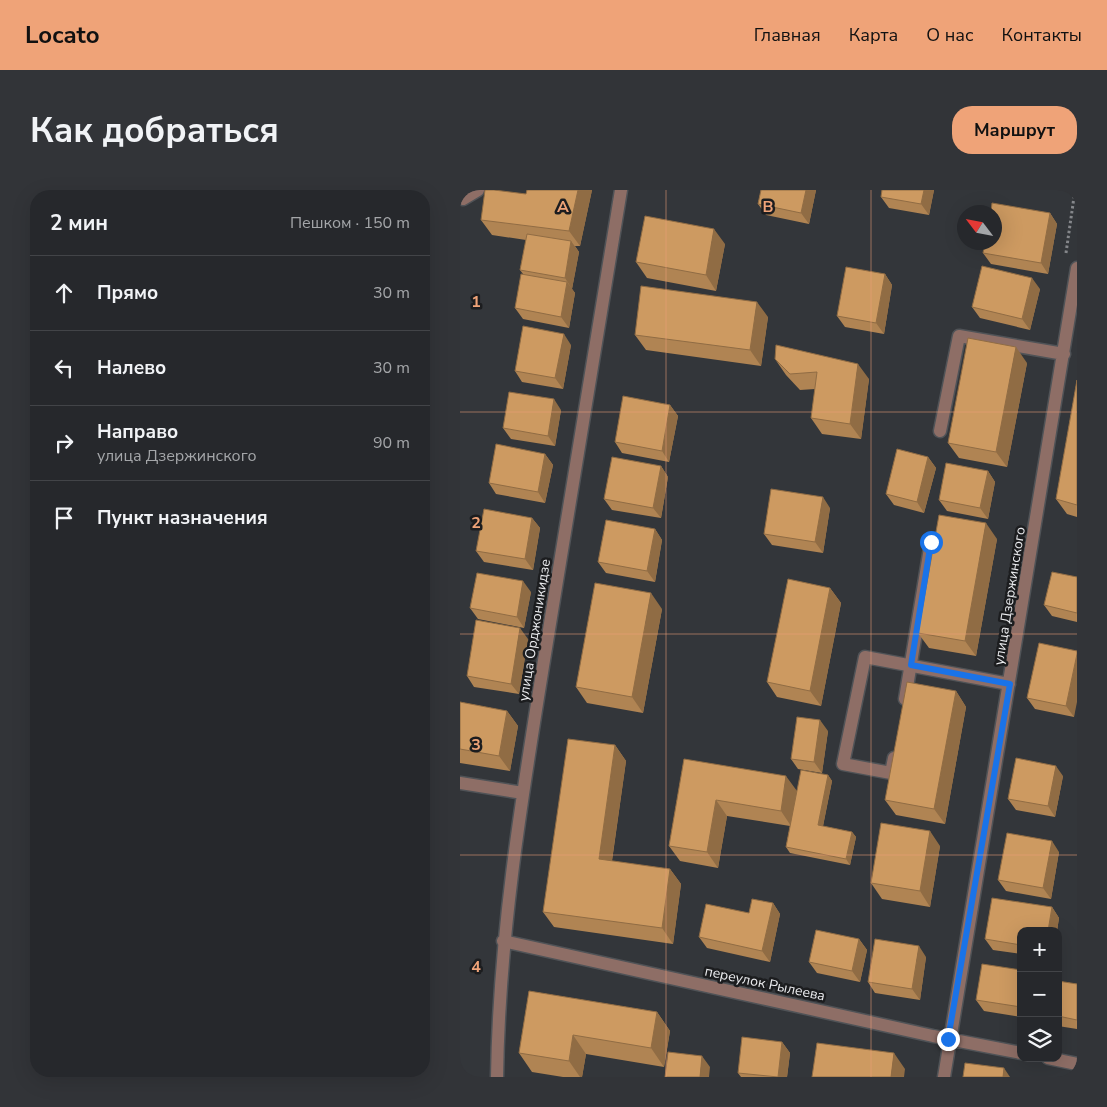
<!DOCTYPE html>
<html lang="ru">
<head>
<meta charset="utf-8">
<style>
	:root { --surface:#26282c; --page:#323438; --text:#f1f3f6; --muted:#a4a6a9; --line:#424448; --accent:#efa378 }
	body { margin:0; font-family:"Nunito Sans",sans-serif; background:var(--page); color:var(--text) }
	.controls { position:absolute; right:15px; bottom:15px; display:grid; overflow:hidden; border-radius:10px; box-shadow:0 5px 20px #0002 }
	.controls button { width:45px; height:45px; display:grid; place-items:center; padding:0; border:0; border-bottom:1px solid var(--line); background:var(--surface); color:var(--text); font:25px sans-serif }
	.compass { position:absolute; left:497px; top:15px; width:45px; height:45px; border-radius:50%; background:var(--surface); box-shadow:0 5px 20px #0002; rotate:302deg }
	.stop { position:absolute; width:15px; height:15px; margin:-11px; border:4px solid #1a73e8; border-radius:50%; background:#fff }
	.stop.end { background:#1a73e8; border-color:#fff; box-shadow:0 1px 5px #0008 }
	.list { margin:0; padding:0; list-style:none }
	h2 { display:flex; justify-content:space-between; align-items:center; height:65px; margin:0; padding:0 20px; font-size:21px }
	h2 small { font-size:16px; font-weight:400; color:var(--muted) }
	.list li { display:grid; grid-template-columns:32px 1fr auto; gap:15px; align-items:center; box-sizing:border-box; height:75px; padding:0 20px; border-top:1px solid var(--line) }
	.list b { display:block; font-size:19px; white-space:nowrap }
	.list p { margin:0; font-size:16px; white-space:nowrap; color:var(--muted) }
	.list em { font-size:16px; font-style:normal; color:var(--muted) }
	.icon { flex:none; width:28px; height:28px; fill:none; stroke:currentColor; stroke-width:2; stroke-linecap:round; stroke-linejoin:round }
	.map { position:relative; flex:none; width:617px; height:887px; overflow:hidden; border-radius:20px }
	header { display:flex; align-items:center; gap:30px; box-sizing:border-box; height:70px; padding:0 25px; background:var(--accent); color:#111 }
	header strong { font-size:24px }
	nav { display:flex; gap:28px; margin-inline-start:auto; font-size:18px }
	.intro { display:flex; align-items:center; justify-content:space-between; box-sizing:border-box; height:120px; padding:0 30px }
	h1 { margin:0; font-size:35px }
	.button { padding:12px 22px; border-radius:20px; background:var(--accent); color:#111; font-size:18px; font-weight:700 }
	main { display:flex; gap:30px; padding:0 30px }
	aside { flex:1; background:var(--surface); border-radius:20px; box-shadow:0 5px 20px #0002 }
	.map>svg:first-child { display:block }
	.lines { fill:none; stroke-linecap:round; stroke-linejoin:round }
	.minor-casing { stroke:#505357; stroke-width:15 }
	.path { stroke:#85878b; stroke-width:3; stroke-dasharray:2.5 2.5; stroke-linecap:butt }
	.minor { stroke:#8e6e66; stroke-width:12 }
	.wall { fill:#b08453 }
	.shaded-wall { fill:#906c44 }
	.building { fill:#cd9a61; stroke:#906c44 }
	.route { stroke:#1a73e8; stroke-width:6 }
	.grid { fill:none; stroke:#efa378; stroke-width:1; stroke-opacity:0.55 }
	.labels { text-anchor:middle; stroke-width:5; stroke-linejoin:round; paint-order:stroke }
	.street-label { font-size:14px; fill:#eaebee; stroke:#1c1d1f }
	.grid-label { font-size:16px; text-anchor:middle; font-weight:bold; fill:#efa378; stroke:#1c1d1f; stroke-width:5; stroke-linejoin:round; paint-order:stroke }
</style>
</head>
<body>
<header>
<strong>Locato</strong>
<nav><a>Главная</a><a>Карта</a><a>О нас</a><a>Контакты</a></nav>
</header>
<div class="intro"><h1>Как добраться</h1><a class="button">Маршрут</a></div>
<main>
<aside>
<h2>2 мин<small>Пешком · 150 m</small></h2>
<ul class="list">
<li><svg class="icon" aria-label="ahead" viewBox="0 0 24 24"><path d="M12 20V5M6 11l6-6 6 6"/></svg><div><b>Прямо</b></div><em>30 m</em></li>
<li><svg class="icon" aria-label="left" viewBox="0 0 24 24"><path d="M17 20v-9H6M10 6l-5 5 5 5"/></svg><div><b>Налево</b></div><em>30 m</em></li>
<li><svg class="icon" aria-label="right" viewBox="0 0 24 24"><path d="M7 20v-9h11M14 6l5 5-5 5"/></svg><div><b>Направо</b><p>улица Дзержинского</p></div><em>90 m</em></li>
<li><svg class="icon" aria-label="arrive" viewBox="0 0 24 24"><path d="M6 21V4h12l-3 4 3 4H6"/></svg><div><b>Пункт назначения</b></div></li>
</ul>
</aside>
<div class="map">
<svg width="617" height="887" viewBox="0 0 617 887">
	<rect width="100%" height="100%" fill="#33363a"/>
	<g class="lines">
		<g class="minor-casing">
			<path id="minor" d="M3,9L18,0
				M480,241L499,146L604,164
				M445,509L471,352
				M434,568L431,583L383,574L405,467L549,494
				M0,593L63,603
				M43,751L473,846L561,863
				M588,868L617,874
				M37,887C39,742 63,600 86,458C111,305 136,153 161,0
				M484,887L617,78"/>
		</g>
		<path class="path" d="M606,63L615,0"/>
		<use href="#minor" class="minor"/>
	</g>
	<path class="wall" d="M67,0H132L120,56H115L119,62L112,99L115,103L109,138L63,129L55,118L63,84L60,80L66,50L32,45L21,30L66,4Z
		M301,0H356L349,34L306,25L298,14Z
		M422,0H474L469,25L429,18L421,7Z
		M590,23L597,34L588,84L531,74L523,63Z
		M265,54L256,101L187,88L176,72Z
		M425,84L432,95L424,144L385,137L377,126Z
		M580,99L570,140L520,128L512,117Z
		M308,127L301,176L186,160L175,145Z
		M111,155L103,199L62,192L55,181Z
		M315,169L409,189L401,249L362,244L351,228L355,199L340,200L326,185Z
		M567,173L547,277L499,268L488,253Z
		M617,190V327L607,324L596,309Z
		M210,215L218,226L209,272L162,263L155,252Z
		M101,220L95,256L51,249L43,238Z
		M85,264L93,275L85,313L36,304L29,293Z
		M468,267L476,278L464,323L434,315L426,304Z
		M201,276L208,287L201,328L152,320L144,309Z
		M528,281L535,292L528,329L487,321L479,310Z
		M370,318L363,363L312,355L304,344Z
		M72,328L80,338L73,380L24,372L16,361Z
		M195,339L202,350L195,392L146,383L138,372Z
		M537,349L516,466L469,458L458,443Z
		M617,387V432L592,426L584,415Z
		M370,398L381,413L361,516L317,507L307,492Z
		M71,402L64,438L18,429L10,418Z
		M202,419L183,523L127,513L116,497Z
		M68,449L59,504L14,497L7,486Z
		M617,461L614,527L575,519L567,508Z
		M496,501L506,517L485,634L436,625L425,610Z
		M0,512L47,521L58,536L50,581L0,573Z
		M368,541L362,583L338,579L331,569Z
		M155,555L166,571L152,671L210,679L221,694L213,754L94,737L83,722Z
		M224,569L337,601L368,585L372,591L363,636L392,642L396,647L390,675L330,663L326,657L330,636L267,626L258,678L220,671L209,656Z
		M603,586L595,627L556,620L548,609Z
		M480,656L470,717L422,709L411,693Z
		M599,662L591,709L546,701L538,690Z
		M313,713L320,724L310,772L247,758L239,747L289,723Z
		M592,717L599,728L597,741H561V764L533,760L525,749Z
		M399,749L407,760L400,792L357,783L349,772Z
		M466,767L460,810L415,803L408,792Z
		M561,780V827L524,821L516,810Z
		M598,791L617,794V839L598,836Z
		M69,801L197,822L210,841L204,877L126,864L122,887H103L72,882L59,863Z
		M322,852L330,863L327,887H281L278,883Z"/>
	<path class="shaded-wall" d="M118,0H132L120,56L109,41Z
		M346,0H356L349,34L341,23Z
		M464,0H474L469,25L461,14Z
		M590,23L597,34L588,84L581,73Z
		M254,39L265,54L256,101L246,85Z
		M111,51L119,62L112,99L105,88Z
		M425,84L432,95L424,144L416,133Z
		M572,88L580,99L570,140L562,129Z
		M107,92L115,103L109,138L101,127Z
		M297,112L308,127L301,176L290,160Z
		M104,144L111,155L103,199L95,188Z
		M556,157L567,173L547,277L536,262Z
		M398,174L409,189L401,249L390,234Z
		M94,209L101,220L95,256L88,246Z
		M210,215L218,226L209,272L202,261Z
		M85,264L93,275L85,313L78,302Z
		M468,267L476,278L464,323L457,312Z
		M201,276L208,287L201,328L193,318Z
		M528,281L535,292L528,329L520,318Z
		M363,307L370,318L363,363L355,352Z
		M72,328L80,338L73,380L65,369Z
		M526,333L537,349L516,466L505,451Z
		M195,339L202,350L195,392L187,381Z
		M63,391L71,402L64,438L57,427Z
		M370,398L381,413L361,516L350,501Z
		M191,403L202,419L183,523L172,507Z
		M60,438L68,449L59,504L51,494Z
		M617,464V512L614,527L606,516Z
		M496,501L506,517L485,634L474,619Z
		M47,521L58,536L50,581L39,566Z
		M360,530L368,541L362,583L354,572Z
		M155,555L166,571L150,684L139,669Z
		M596,576L603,586L595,627L588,616Z
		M368,585L372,591L362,641L358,635Z
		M326,586L337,601L331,636L321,621Z
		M256,610L267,626L258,678L247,662Z
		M470,641L480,656L470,717L460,701Z
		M392,642L396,647L390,675L386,669Z
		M592,651L599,662L591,709L583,698Z
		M210,679L221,694L213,754L202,738Z
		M313,713L320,724L310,772L302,761Z
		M592,717L599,728L597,741H588Z
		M399,749L407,760L400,792L392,781Z
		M459,756L466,767L460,810L452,799Z
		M197,822L210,841L204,877L191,858Z
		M113,845L126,864L122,887H120L109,871Z
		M322,852L330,863L327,887H318Z
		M434,863L445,879L444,887H431Z
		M242,866L250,877L249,887H240Z
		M544,878L550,887H543Z"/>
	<path class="building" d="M25,0H34L66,4L67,0H118L109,41L21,30Z
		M301,0H346L341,23L298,14Z
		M422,0H464L461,14L421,7Z
		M532,13L590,23L581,73L523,63L525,52H534V22H531Z
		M185,26L254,39L246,85L176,72Z
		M67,44L111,51L105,88L60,80Z
		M522,76L572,88L562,129L512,117Z
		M386,77L425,84L416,133L377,126Z
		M61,84L107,92L101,127L55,118Z
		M181,96L297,112L290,160L175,145Z
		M63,136L104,144L95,188L55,181Z
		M508,148L556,157L536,262L488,253Z
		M316,155L398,174L390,234L351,228L357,182L330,184L315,169Z
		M617,190V315L596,309Z
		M49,202L94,209L88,246L43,238Z
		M163,206L210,215L202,261L155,252Z
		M36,254L85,264L78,302L29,293Z
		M437,259L468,267L457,312L426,304Z
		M152,267L201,276L193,318L144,309Z
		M486,273L528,281L520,318L479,310Z
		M311,299L363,307L355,352L304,344Z
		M24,319L72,328L65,369L16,361Z
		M479,325L526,333L505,451L458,443Z
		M146,330L195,339L187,381L138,372Z
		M592,382L617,387V423L584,415Z
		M17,383L63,391L57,427L10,418Z
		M328,389L370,398L350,501L307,492Z
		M135,393L191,403L172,507L116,497Z
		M16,430L60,438L51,494L7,486Z
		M579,453L617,461V464L606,516L567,508Z
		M447,492L496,501L474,619L425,610Z
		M0,512L47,521L39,566L0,559Z
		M337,527L360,530L354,572L331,569Z
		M108,549L155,555L139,669L210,679L202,738L83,722Z
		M556,568L596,576L588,616L548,609Z
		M224,569L326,586L321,621L256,610L247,662L209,656Z
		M341,580L368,585L358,635L392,642L386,669L326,657Z
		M421,633L470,641L460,701L411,693Z
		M547,643L592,651L583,698L538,690Z
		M532,708L592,717L588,741H561V755L525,749Z
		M292,709L313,713L302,761L239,747L246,714L289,723Z
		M356,740L399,749L392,781L349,772Z
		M415,749L459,756L452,799L408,792Z
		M522,774L561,780V817L516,810Z
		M598,791L617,794V830L598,826Z
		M69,801L197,822L191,858L113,845L109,871L59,863Z
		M282,847L322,852L318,887L278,883Z
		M357,853L434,863L431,887H352Z
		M208,862L242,866L240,887H205Z
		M505,873L544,878L543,887H503Z"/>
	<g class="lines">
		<path class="route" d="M471,352L451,475L550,494L488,849"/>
	</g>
	<path class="grid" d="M206,0V887M411,0V887M0,222H617M0,444H617M0,665H617"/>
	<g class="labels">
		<g class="street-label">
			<text transform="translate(549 406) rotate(-81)" y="5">улица Дзержинского</text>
			<text transform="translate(74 440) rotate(-81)" y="5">улица Орджоникидзе</text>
			<text transform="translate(305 793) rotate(12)" y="5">переулок Рылеева</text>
		</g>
	</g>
	<g class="grid-label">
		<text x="103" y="22">A</text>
		<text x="308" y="22">B</text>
		<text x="16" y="117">1</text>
		<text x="16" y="338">2</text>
		<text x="16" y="560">3</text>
		<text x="16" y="782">4</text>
	</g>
</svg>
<div class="controls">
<button>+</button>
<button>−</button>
<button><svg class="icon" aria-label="layers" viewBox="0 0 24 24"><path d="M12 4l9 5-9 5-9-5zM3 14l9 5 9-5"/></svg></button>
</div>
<svg class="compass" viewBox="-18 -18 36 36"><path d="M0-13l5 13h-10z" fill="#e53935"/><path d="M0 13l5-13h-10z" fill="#a4a6a9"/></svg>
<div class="stop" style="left:471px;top:352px"></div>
<div class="stop end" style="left:488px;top:849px"></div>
</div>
</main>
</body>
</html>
